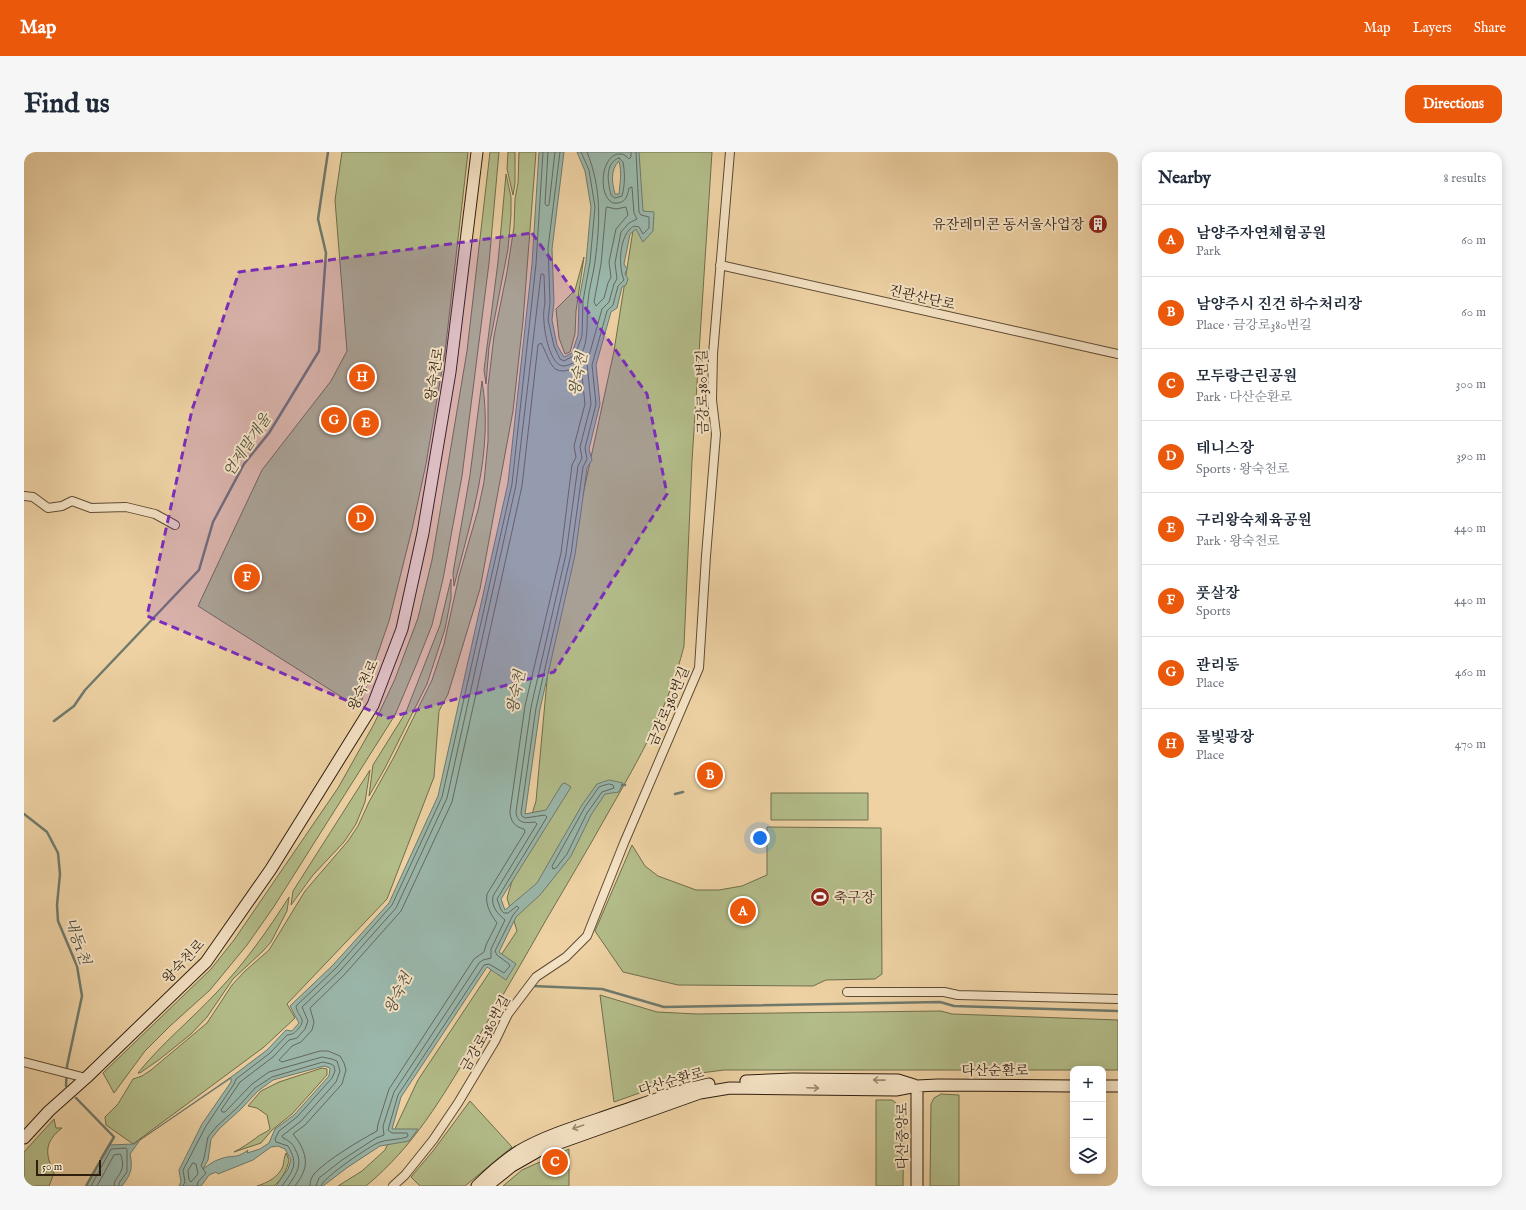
<!DOCTYPE html>
<html lang="en">
<head>
<meta charset="utf-8">
<style>
	:root { --surface:#fff; --page:#f6f6f7; --text:#1f2937; --muted:#747a83; --line:#e0e1e3; --accent:#ea580c }
	body { margin:0; font-family:"IM FELL English","Noto Serif KR",serif; background:var(--page); color:var(--text) }
	.controls { position:absolute; right:12px; bottom:12px; display:grid; overflow:hidden; border-radius:8px; box-shadow:0 2px 10px #0003 }
	.controls button { width:36px; height:36px; display:grid; place-items:center; padding:0; border:0; border-bottom:1px solid var(--line); background:var(--surface); color:var(--text); font:20px sans-serif }
	.scale { position:absolute; left:12px; bottom:10px; width:65px; box-sizing:border-box; padding-left:4px; border:2px solid #2e1e0f; border-top:0; font-size:11px; line-height:14px; white-space:nowrap; color:#2e1e0f; -webkit-text-stroke:3px #f4e2c4; paint-order:stroke }
	.you { position:absolute; left:736px; top:686px; width:14px; height:14px; margin:-10px; border:3px solid #fff; border-radius:50%; background:#1a73e8; box-shadow:0 0 0 6px #1a73e833 }
	.badge { display:grid; place-items:center; width:26px; height:26px; border-radius:50%; background:var(--accent); color:#fff; font-size:13px; font-weight:700 }
	.pin { position:absolute; translate:-50% -50%; border:2px solid #fff; box-shadow:0 1px 4px #0006 }
	.list { margin:0; padding:0; list-style:none }
	h2 { display:flex; justify-content:space-between; align-items:center; height:52px; margin:0; padding:0 16px; font-size:17px }
	h2 small { font-size:13px; font-weight:400; color:var(--muted) }
	.list li { display:grid; grid-template-columns:26px 1fr auto; gap:12px; align-items:center; box-sizing:border-box; height:72px; padding:0 16px; border-top:1px solid var(--line) }
	.list b { display:block; font-size:15px; white-space:nowrap }
	.list p { margin:0; font-size:13px; white-space:nowrap; color:var(--muted) }
	.list em { font-size:13px; font-style:normal; color:var(--muted) }
	.icon { flex:none; width:22px; height:22px; fill:none; stroke:currentColor; stroke-width:2; stroke-linecap:round; stroke-linejoin:round }
	.map { position:relative; flex:none; width:1094px; height:1034px; overflow:hidden; border-radius:12px }
	header { display:flex; align-items:center; gap:24px; box-sizing:border-box; height:56px; padding:0 20px; background:var(--accent); color:#fff }
	header strong { font-size:19px }
	nav { display:flex; gap:22px; margin-inline-start:auto; font-size:14px }
	.intro { display:flex; align-items:center; justify-content:space-between; box-sizing:border-box; height:96px; padding:0 24px }
	h1 { margin:0; font-size:28px }
	.button { padding:10px 18px; border-radius:12px; background:var(--accent); color:#fff; font-size:14px; font-weight:700 }
	main { display:flex; gap:24px; padding:0 24px }
	aside { flex:1; background:var(--surface); border-radius:12px; box-shadow:0 2px 10px #0003 }
	.map>svg:first-child { display:block }
	.green { fill:#b3bd8a; stroke:#706e4c }
	.water { fill:#9ab7ab; stroke:#6f7a6d; fill-rule:evenodd }
	.lines { fill:none; stroke-linecap:round; stroke-linejoin:round }
	.shore { stroke:#646a5d; stroke-width:1 }
	.stream { stroke:#6f7a6d; stroke-width:2.5 }
	.street-casing { stroke:#5e4b34; stroke-width:10 }
	.secondary-casing { stroke:#2e1e0f; stroke-width:13 }
	.street { stroke:#f4e2c4; stroke-width:8 }
	.secondary { stroke:#f4e2c4; stroke-width:11 }
	.oneway { stroke:#9b8a73 }
	.marked { fill:#7b2cbf; fill-opacity:0.2; stroke:#7b2cbf; stroke-width:3; stroke-dasharray:8 5; stroke-linejoin:round }
	.labels { text-anchor:middle; stroke-width:4; stroke-linejoin:round; paint-order:stroke }
	.poi-label { font-size:14px; fill:#2e1e0f; stroke:#f4e2c4; text-anchor:end }
	.street-label { font-size:14px; fill:#2e1e0f; stroke:#f4e2c4 }
	.water-label { font-size:15px; font-style:italic; fill:#4e4c3e; stroke:#f4e2c4 }
</style>
</head>
<body>
<header>
<strong>Map</strong>
<nav><a>Map</a><a>Layers</a><a>Share</a></nav>
</header>
<div class="intro"><h1>Find us</h1><a class="button">Directions</a></div>
<main>
<div class="map">
<svg width="1094" height="1034" viewBox="0 0 1094 1034">
	<rect width="100%" height="100%" fill="#eed2a4"/>
	<filter id="stains"><feTurbulence type="fractalNoise" baseFrequency=".005" numOctaves="4"/><feColorMatrix values="0 0 0 0 .2 0 0 0 0 .09 0 0 0 0 .02 0 0 0 .5 -.17"/></filter>
	<radialGradient id="worn" r=".72"><stop offset=".6" stop-color="#630" stop-opacity="0"/><stop offset="1" stop-color="#630" stop-opacity=".3"/></radialGradient>
	<path class="green" d="M318,0H444L421,200L402,312L388,377L365,469L335,556L174,454L238,318L307,229L323,199L311,48Z
		M466,0H475L465,111L438,324L419,427L408,473L393,511L371,563L249,756L223,793L186,838L146,874L121,899L90,941L79,921L187,817L210,788L314,636L350,572L371,527L394,466L408,408L443,199Z
		M484,0H491V32L489,43L483,17Z
		M495,0H512L499,169L489,259L456,437L424,542L415,559L410,625L363,747L263,852L271,866L240,895L109,992L82,973L81,965L94,952L109,927L118,924L127,918L183,871L208,833L221,819L245,798L281,739L324,689L334,674L345,650L370,605L408,528L420,492L435,424L454,358L460,330L464,289V234L466,218L470,184L483,120L490,75L491,47L494,31Z
		M612,0H688L668,309L660,494C645,555 615,607 584,661C564,697 543,732 522,768C498,810 474,852 449,894C417,947 391,993 342,1034H314L338,1019L361,998L394,928L493,779L483,746L512,649L526,495L590,199L612,59Z
		M482,22L487,45V63L484,97L465,195L462,232L460,218L474,110Z
		M560,105L552,159L551,182L546,200L541,202L535,186L532,157L551,138Z
		M458,229C470,300 447,367 430,434L429,421L446,323Z
		M427,427V446L421,477L403,532L361,616L345,644L349,613L382,560L416,473Z
		M346,618L341,650L332,672L320,690L289,723L267,753L269,739Z
		M747,641H844V668H747Z
		M743,675L857,676L858,822L851,827L802,828L789,834L654,833L599,820L571,779L608,693L621,714L634,724L672,738H695L718,734L743,723Z
		M265,745L263,759L247,790L239,799L209,827L183,865L167,882L136,907L116,921H114C138,891 167,868 193,840C221,811 244,778 265,745Z
		M576,843L633,860L673,862L917,859L928,862L1094,868V918H700L669,922L590,950Z
		M298,916L303,917V923L268,962L248,978L237,991L210,1000C218,996 225,991 232,986C236,982 242,981 246,977L243,963L233,956L224,954L237,939L255,930Z
		M917,942L935,943V1034H906L907,952L910,946Z
		M852,948H868L880,957L879,1034H852Z
		M446,949L488,995L441,1034H396L387,1025L409,999Z
		M30,967L32,976H38C20,990 21,1002 30,1021L25,1034H0V1000Z
		M545,997V1034H479L498,1018Z
		M262,1001L265,1008C263,1018 258,1027 250,1034H233C243,1031 255,1025 259,1014C260,1010 260,1005 262,1001Z"/>
	<path class="water" d="M515,0H540L528,97L530,150L528,168L533,193L540,205L548,201L554,183L555,148L562,110L567,55L561,19L553,0H615L619,59L630,60L629,79L619,90L612,77L606,82L600,112L603,117L601,122L604,127L602,133L598,135L593,156L587,160L572,213L576,252L565,297L568,308L563,316L551,403L516,557L501,662L522,658L538,632L541,631L547,635L477,747L481,758L513,731L558,653L573,632L585,628L599,631L595,640L581,642L567,663L547,704L516,743L492,765L475,800L492,812L482,828L463,815L377,945L368,977H394L385,989L356,994L324,1015L299,1034H252L264,1017L267,1008L261,997L254,994L247,995L229,1008L194,1022L192,1020L185,1023L177,1034H155L157,1030L155,1018L178,972L207,930V926L116,988L106,1002C109,1017 107,1022 98,1034H62L85,993L110,992L210,923L243,898L262,878L268,879L275,871L266,854L309,813L365,751L414,644L484,331L508,112ZM595,9C598,20 596,31 595,42H591C588,31 586,18 595,9ZM300,914L306,916L305,924L270,963L251,977L245,991L236,997L223,1001L224,998C211,1008 209,1002 196,1007C189,1009 185,1013 179,1017L184,1008L187,987L196,976L216,958L234,939L249,928Z"/>
	<g class="lines">
		<path class="shore" d="M524,0L521,52L523,54L525,53L531,0
			M536,0L524,96L526,150L524,168L530,194L536,207L540,209L551,203L558,184L559,149L566,110L571,55L565,18L557,0
			M595,6L599,10C601,21 601,33 598,44L591,46L587,43C584,31 580,11 595,6Z
			M583,55L592,57L602,55L604,63L592,77L585,110L587,125L584,131L580,146L572,154L570,150L577,112L582,57Z
			M585,632L589,633L590,636L578,640L563,661L543,702L532,716L529,717L528,714L561,655L575,635Z
			M169,1011L172,1012L174,1022L167,1030L165,1028L164,1019Z
			M67,1034L87,997L102,996L103,998V1020L95,1031V1034
			M73,1034L90,1003L96,1002L97,1003C98,1008 100,1014 97,1019C95,1025 90,1027 90,1034
			M159,1034L161,1030L159,1018L182,974L210,932L212,927L246,901L263,883C269,882 270,882 274,877C284,867 273,864 272,854L312,816L368,753L418,645L488,332L512,112L519,0
			M173,1034L174,1030L182,1021L177,1014L180,1006L184,985L193,974L214,955L231,936L248,925L299,910L307,912L310,914L311,919L308,926L273,965L255,979L251,987L252,990L264,994C275,1013 269,1018 258,1034
			M264,1034C272,1023 279,1012 272,999C269,992 266,989 259,986L258,984L277,969L312,930L316,919L313,909L308,907L298,905L245,920L228,932L201,960H198L197,958L216,930L249,905L265,888L273,886L281,877L284,869L278,855L316,819L372,756L423,646L492,333L517,122H519L520,123C520,132 521,142 521,151C520,157 519,163 520,169C520,179 526,213 539,214C544,214 553,210 555,206C566,190 562,168 564,149C565,136 569,124 571,110C576,71 578,37 563,0
			M271,1034C283,1018 285,1008 275,990C273,987 271,985 269,982L281,973L318,932L322,918L320,911L316,904L304,899H296L258,910L255,908L268,894L277,890L288,878L290,870L286,856L320,823L377,759L428,650L498,334L514,193L517,191C528,210 526,228 555,214L557,215L561,252L550,294L552,305L548,313L537,401L501,554L486,659C486,669 491,675 500,677L501,680L463,742C461,753 467,763 473,771L462,793L460,800L450,807L365,937L354,972L353,979C335,989 304,1007 290,1022C287,1026 286,1030 286,1034
			M292,1034L295,1026L318,1008L352,986L360,983L359,974L370,940L455,811L459,808L467,806V797L481,768C474,762 467,755 469,744L513,672L511,670C502,671 493,672 492,660L507,555L542,402L554,314L558,306L556,295L567,252L563,211L578,157L585,150L590,132L593,127L591,111L597,80L605,71L613,67L610,61L608,35L605,36C603,46 601,52 589,51C573,44 577,0 597,2C600,2 603,5 605,7L607,5V0
			M297,1034C298,1026 347,993 356,990C365,987 375,988 383,985L384,983L383,981H368L364,978L374,943L460,813L465,812L480,821L486,814L485,812L473,803L471,799L489,763L495,756L493,754L484,761H480L477,758L473,747L523,665L521,663L501,666L498,664L497,661L512,556L547,402L559,315L563,307L561,296L572,252L568,213L583,159L589,153L594,134L600,128C594,114 595,82 610,74L615,75L619,82L625,76V65L617,63L615,60L612,0"/>
		<path class="stream" d="M30,569L50,554L61,538L175,418L189,370L220,312L245,281L295,199L302,101L294,67L304,0
			M598,633H601
			M651,642L659,640
			M0,662L23,680L34,701L36,722L33,753L34,769L53,814L58,844L43,914L42,934
			M509,834L578,837L640,855L916,850L930,854L1094,859
			M52,946L90,985L77,1007
			M62,1034L75,1011"/>
		<g class="street-casing">
			<path id="street" d="M696,113L1094,202
				M0,344L9,345L24,356L38,354L48,349L67,356L102,355L131,362L151,373
				M823,840H920L934,843L1094,847
				M0,910L62,926
				M369,1034L381,1023L409,988L434,951L471,889L484,862L512,825L542,805L563,784L600,691L675,516L682,404L692,282L688,248L689,202L706,0"/>
		</g>
		<g class="secondary-casing">
			<path id="secondary" d="M722,929L769,927L874,928L890,933
				M1079,934H1094
				M0,986L25,959L62,926L182,810L247,717L349,553L378,477L399,381L426,220L453,0
				M453,1034C466,1021 480,1009 495,999C526,981 564,971 598,959C627,949 655,938 685,932
				M463,1034L488,1014L516,998L676,941L706,936L872,938L893,934L914,933L1049,934
				M893,1034V934"/>
		</g>
		<use href="#street" class="street"/>
		<use href="#secondary" class="secondary"/>
	</g>
	<defs><path id="oneway-shaft" d="M-6 0H5M1.5-3L5.5 0L1.5 3" fill="none" stroke-width="1.6" stroke-linecap="round" stroke-linejoin="round"/></defs>
	<g class="oneway">
		<use href="#oneway-shaft" transform="translate(855 928) rotate(-179)"/>
		<use href="#oneway-shaft" transform="translate(789 936) rotate(2)"/>
		<use href="#oneway-shaft" transform="translate(554 975) rotate(161)"/>
	</g>
	<path class="marked" d="M508,81L623,242L643,342L530,520L364,566L123,464L168,258L215,120Z"/>
	<defs>
		<g id="building-disc" transform="scale(1)"><circle r="9.5" fill="#8f2418" stroke="#f4e2c4"/><path d="M-4-6H4V6H1V3H-1V6H-4ZM-2.5-4.3h1.7v1.8h-1.7ZM.8-4.3h1.7v1.8H.8ZM-2.5-1h1.7V.8h-1.7ZM.8-1h1.7V.8H.8Z" fill="#fff"/></g>
		<g id="stadium-disc" transform="scale(1)"><circle r="9.5" fill="#8f2418" stroke="#f4e2c4"/><path d="M0-5a6.5 5 0 1 0 0 10a6.5 5 0 1 0 0-10ZM-3.5-1.8h7v3.6h-7Z" fill="#fff"/></g>
	</defs>
	<g fill-rule="evenodd">
		<use href="#building-disc" x="1074" y="72"/>
		<use href="#stadium-disc" x="796" y="745"/>
	</g>
	<g class="labels">
		<g class="poi-label">
			<text x="1060" y="77">유잔레미콘 동서울사업장</text>
			<text x="810" y="750" text-anchor="start">축구장</text>
		</g>
		<g class="street-label">
			<text transform="translate(898 145) rotate(13)" y="5">진관산단로</text>
			<text transform="translate(410 222) rotate(-81)" y="5">왕숙천로</text>
			<text transform="translate(678 240) rotate(-91)" y="5">금강로380번길</text>
			<text transform="translate(339 533) rotate(-66)" y="5">왕숙천로</text>
			<text transform="translate(644 554) rotate(-67)" y="5">금강로380번길</text>
			<text transform="translate(159 809) rotate(-47)" y="5">왕숙천로</text>
			<text transform="translate(461 881) rotate(-60)" y="5">금강로380번길</text>
			<text x="971" y="923">다산순환로</text>
			<text transform="translate(647 929) rotate(-16)" y="5">다산순환로</text>
			<text transform="translate(878 984) rotate(-90)" y="5">다산중앙로</text>
		</g>
		<g class="water-label">
			<text transform="translate(554 222) rotate(-79)" y="5">왕숙천</text>
			<text transform="translate(223 293) rotate(-56)" y="5">언제말개울</text>
			<text transform="translate(492 540) rotate(-79)" y="5">왕숙천</text>
			<text transform="translate(54 789) rotate(71)" y="5">내동1천</text>
			<text transform="translate(374 841) rotate(-64)" y="5">왕숙천</text>
		</g>
	</g>
	<rect width="100%" height="100%" filter="url(#stains)"/>
	<rect width="100%" height="100%" fill="url(#worn)"/>
</svg>
<div class="controls">
<button>+</button>
<button>−</button>
<button><svg class="icon" aria-label="layers" viewBox="0 0 24 24"><path d="M12 4l9 5-9 5-9-5zM3 14l9 5 9-5"/></svg></button>
</div>
<div class="scale">50 m</div>
<div class="you"></div>
<div class="pin badge" style="left:719px;top:759px">A</div>
<div class="pin badge" style="left:686px;top:623px">B</div>
<div class="pin badge" style="left:531px;top:1010px">C</div>
<div class="pin badge" style="left:337px;top:366px">D</div>
<div class="pin badge" style="left:342px;top:271px">E</div>
<div class="pin badge" style="left:223px;top:425px">F</div>
<div class="pin badge" style="left:310px;top:268px">G</div>
<div class="pin badge" style="left:338px;top:225px">H</div>
</div>
<aside>
<h2>Nearby<small>8 results</small></h2>
<ul class="list">
<li><span class="badge">A</span><div><b>남양주자연체험공원</b><p>Park</p></div><em>60 m</em></li>
<li><span class="badge">B</span><div><b>남양주시 진건 하수처리장</b><p>Place · 금강로380번길</p></div><em>60 m</em></li>
<li><span class="badge">C</span><div><b>모두랑근린공원</b><p>Park · 다산순환로</p></div><em>300 m</em></li>
<li><span class="badge">D</span><div><b>테니스장</b><p>Sports · 왕숙천로</p></div><em>390 m</em></li>
<li><span class="badge">E</span><div><b>구리왕숙체육공원</b><p>Park · 왕숙천로</p></div><em>440 m</em></li>
<li><span class="badge">F</span><div><b>풋살장</b><p>Sports</p></div><em>440 m</em></li>
<li><span class="badge">G</span><div><b>관리동</b><p>Place</p></div><em>460 m</em></li>
<li><span class="badge">H</span><div><b>물빛광장</b><p>Place</p></div><em>470 m</em></li>
</ul>
</aside>
</main>
</body>
</html>
